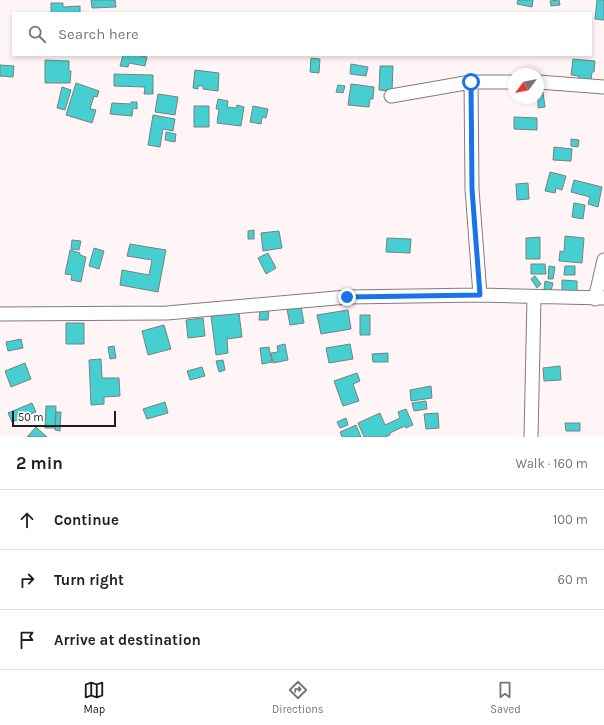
<!DOCTYPE html>
<html lang="en">
<head>
<meta charset="utf-8">
<style>
	:root { --surface:#fff; --page:#f2f2f2; --text:#202124; --muted:#757577; --line:#e0e0e0; --accent:#111827 }
	body { margin:0; font-family:Karla,sans-serif; background:var(--page); color:var(--text) }
	.compass { position:absolute; left:508px; top:68px; width:36px; height:36px; border-radius:50%; background:var(--surface); box-shadow:0 2px 6px #0003; rotate:238deg }
	.scale { position:absolute; left:12px; bottom:10px; width:104px; box-sizing:border-box; padding-left:4px; border:2px solid #211d1e; border-top:0; font-size:11px; line-height:14px; white-space:nowrap; color:#211d1e; -webkit-text-stroke:3px #fff; paint-order:stroke }
	.stop { position:absolute; width:12px; height:12px; margin:-9px; border:3px solid #1a73e8; border-radius:50%; background:#fff }
	.stop.end { background:#1a73e8; border-color:#fff; box-shadow:0 1px 4px #0008 }
	.list { margin:0; padding:0; list-style:none }
	h2 { display:flex; justify-content:space-between; align-items:center; height:52px; margin:0; padding:0 16px; font-size:17px }
	h2 small { font-size:13px; font-weight:400; color:var(--muted) }
	.list li { display:grid; grid-template-columns:26px 1fr auto; gap:12px; align-items:center; box-sizing:border-box; height:60px; padding:0 16px; border-top:1px solid var(--line) }
	.list b { display:block; font-size:15px; white-space:nowrap }
	.list em { font-size:13px; font-style:normal; color:var(--muted) }
	.icon { flex:none; width:22px; height:22px; fill:none; stroke:currentColor; stroke-width:2; stroke-linecap:round; stroke-linejoin:round }
	.map { position:relative; flex:none; width:604px; height:437px; overflow:hidden }
	.search { position:absolute; background:var(--surface); box-shadow:0 2px 6px #0003; left:12px; right:12px; top:12px; height:44px; display:flex; align-items:center; gap:10px; box-sizing:border-box; padding:0 14px; border-radius:0px; color:var(--muted); font-size:15px }
	.sheet { height:232px; background:var(--surface) }
	nav { display:flex; justify-content:space-around; align-items:center; box-sizing:border-box; height:56px; border-top:1px solid var(--line); background:var(--surface); font-size:11px; color:var(--muted) }
	nav a { display:grid; justify-items:center; gap:2px }
	nav .on { color:var(--accent) }
	.map>svg:first-child { display:block }
	.building { fill:#46cfd0; stroke:#768181 }
	.lines { fill:none; stroke-linecap:round; stroke-linejoin:round }
	.minor-casing { stroke:#857a7b; stroke-width:15 }
	.minor { stroke:#fff; stroke-width:13 }
	.route { stroke:#1a73e8; stroke-width:5 }
</style>
</head>
<body>
<div class="map">
<svg width="604" height="437" viewBox="0 0 604 437">
	<rect width="100%" height="100%" fill="#fff5f6"/>
	<path class="building" d="M91,0H115L116,7L92,8Z
		M518,0H533L532,7L517,4Z
		M559,0L560,5L551,6L550,1Z
		M597,0H604V20L595,19Z
		M51,3H63V7L80,6V13H51Z
		M123,55H137L147,57L145,66L129,63L128,67L120,66Z
		M311,58L320,59L319,73L310,72Z
		M573,59L595,61L594,72H592L591,81L578,79L579,76L571,75Z
		M45,60L69,61V71H71L70,83H45Z
		M351,64L368,67L366,76L350,74Z
		M0,65L14,66L13,77L0,76Z
		M380,66H393L392,91L379,90Z
		M195,70L219,73L218,91L203,89V86H198V89L193,88Z
		M114,74L153,75V94H144L145,87L114,86Z
		M76,83L99,91L97,97L94,96L90,109L96,110L92,123L66,115Z
		M351,84L374,87L373,99H370L369,107L348,105Z
		M338,85L345,86L343,93L336,92Z
		M62,87L71,90L65,110L57,108Z
		M543,92L545,107L538,108V93Z
		M158,94L178,97L175,115L155,112Z
		M218,99L228,101L227,107L236,108L237,105L244,107L241,126L217,123L219,109H216Z
		M131,102H137V109L133,108L132,116L110,114L112,103L131,104Z
		M194,106H209V127H194Z
		M253,106L268,109L266,118L262,117L261,124L250,122Z
		M153,115L175,119L173,131L163,129L160,147L148,145Z
		M514,117L537,118V130L514,129Z
		M166,132L176,134L175,142L165,140Z
		M571,139L579,140L578,147L571,146Z
		M554,147L572,149L571,161L553,160Z
		M550,172L566,176L562,190L556,188L555,193L545,191Z
		M574,180L602,187L598,207L588,204L590,197L571,192Z
		M528,183L529,199L517,200L516,184Z
		M574,203L585,205L583,219L572,217Z
		M254,230V239H248V231Z
		M279,231L282,248L263,251L261,233Z
		M565,236L584,238L582,263L559,261L560,251L564,252Z
		M540,237V259H526V238Z
		M387,238L411,239L410,253L386,252Z
		M72,240L81,241L79,250L71,249Z
		M130,244L166,250L158,292L120,285L122,270L149,275L152,260L127,256Z
		M94,248L104,251L99,269L89,266Z
		M70,250L80,253V255L86,257L81,282L71,280L72,275L65,274Z
		M268,253L276,268L266,274L258,258Z
		M531,264H545L546,274H531Z
		M549,266L555,267L553,279H548Z
		M565,266H575V275H564Z
		M535,276L541,284L537,288L531,279Z
		M562,280L577,281V291H562Z
		M545,281L553,283L551,291L544,289Z
		M301,307L304,323L290,325L287,309Z
		M260,310H269L268,320H259Z
		M348,310L351,329L321,334L317,315Z
		M239,313L242,337L227,339L228,353L216,355L211,316Z
		M360,315H370V335H360Z
		M203,318L205,336L188,338L186,320Z
		M66,323H84V344H66Z
		M164,325L171,349L148,355L142,331Z
		M21,339L23,348L8,351L6,342Z
		M285,344L288,360L273,363L271,353L278,352L277,346Z
		M350,344L353,359L329,363L326,348Z
		M114,346L116,358L110,359L108,347Z
		M269,347L272,362L262,364L260,348Z
		M388,353V362H373L372,354Z
		M101,359L102,378H119L120,396L104,397V404L91,405L89,360Z
		M223,360L225,370L219,372L216,361Z
		M25,363L31,379L11,387L5,371Z
		M560,366L561,380L544,381L543,368Z
		M202,367L205,376L190,380L187,371Z
		M357,373L360,381L353,384L359,401L343,406L334,381Z
		M431,386L432,398L411,401L410,390Z
		M426,401L427,409L414,411L412,403Z
		M165,402L168,413L147,419L143,409Z
		M32,403L36,412L12,422L8,413Z
		M46,406H56L55,428H45Z
		M406,409L413,425L406,428L405,426L390,433V435L385,437H364L358,423L380,413L385,425L400,418L398,412Z
		M56,412H61L60,431L55,430Z
		M438,413L439,428L426,429L424,414Z
		M346,418L348,425L340,428L337,422Z
		M565,423H580V431H566Z
		M356,425L361,437H342L340,432Z
		M36,427L47,437H27Z"/>
	<g class="lines">
		<g class="minor-casing">
			<path id="minor" d="M471,82L472,189L480,295
				M538,82L604,87
				M391,96L471,82H514
				M595,299L604,260
				M0,314L167,313L347,297L480,295L604,298
				M531,437L534,298"/>
		</g>
		<use href="#minor" class="minor"/>
	</g>
	<g class="lines">
		<path class="route" d="M347,297L480,295L472,189L471,82"/>
	</g>
</svg>
<svg class="compass" viewBox="-18 -18 36 36"><path d="M0-13l5 13h-10z" fill="#e53935"/><path d="M0 13l5-13h-10z" fill="#757577"/></svg>
<div class="scale">50 m</div>
<div class="stop" style="left:471px;top:82px"></div>
<div class="stop end" style="left:347px;top:297px"></div>
<div class="search"><svg class="icon" aria-label="search" viewBox="0 0 24 24"><circle cx="10" cy="10" r="6"/><path d="M15 15l6 6"/></svg>Search here</div>
</div>
<section class="sheet">
<h2>2 min<small>Walk · 160 m</small></h2>
<ul class="list">
<li><svg class="icon" aria-label="ahead" viewBox="0 0 24 24"><path d="M12 20V5M6 11l6-6 6 6"/></svg><div><b>Continue</b></div><em>100 m</em></li>
<li><svg class="icon" aria-label="right" viewBox="0 0 24 24"><path d="M7 20v-9h11M14 6l5 5-5 5"/></svg><div><b>Turn right</b></div><em>60 m</em></li>
<li><svg class="icon" aria-label="arrive" viewBox="0 0 24 24"><path d="M6 21V4h12l-3 4 3 4H6"/></svg><div><b>Arrive at destination</b></div></li>
</ul>
</section>
<nav>
<a class="on"><svg class="icon" aria-label="map" viewBox="0 0 24 24"><path d="M3 6l6-2 6 2 6-2v14l-6 2-6-2-6 2zM9 4v14M15 6v14"/></svg>Map</a>
<a><svg class="icon" aria-label="directions" viewBox="0 0 24 24"><path d="M12 3l9 9-9 9-9-9zM9 14v-3h6M13 9l2 2-2 2"/></svg>Directions</a>
<a><svg class="icon" aria-label="saved" viewBox="0 0 24 24"><path d="M7 4h10v16l-5-4-5 4z"/></svg>Saved</a>
</nav>
</body>
</html>
